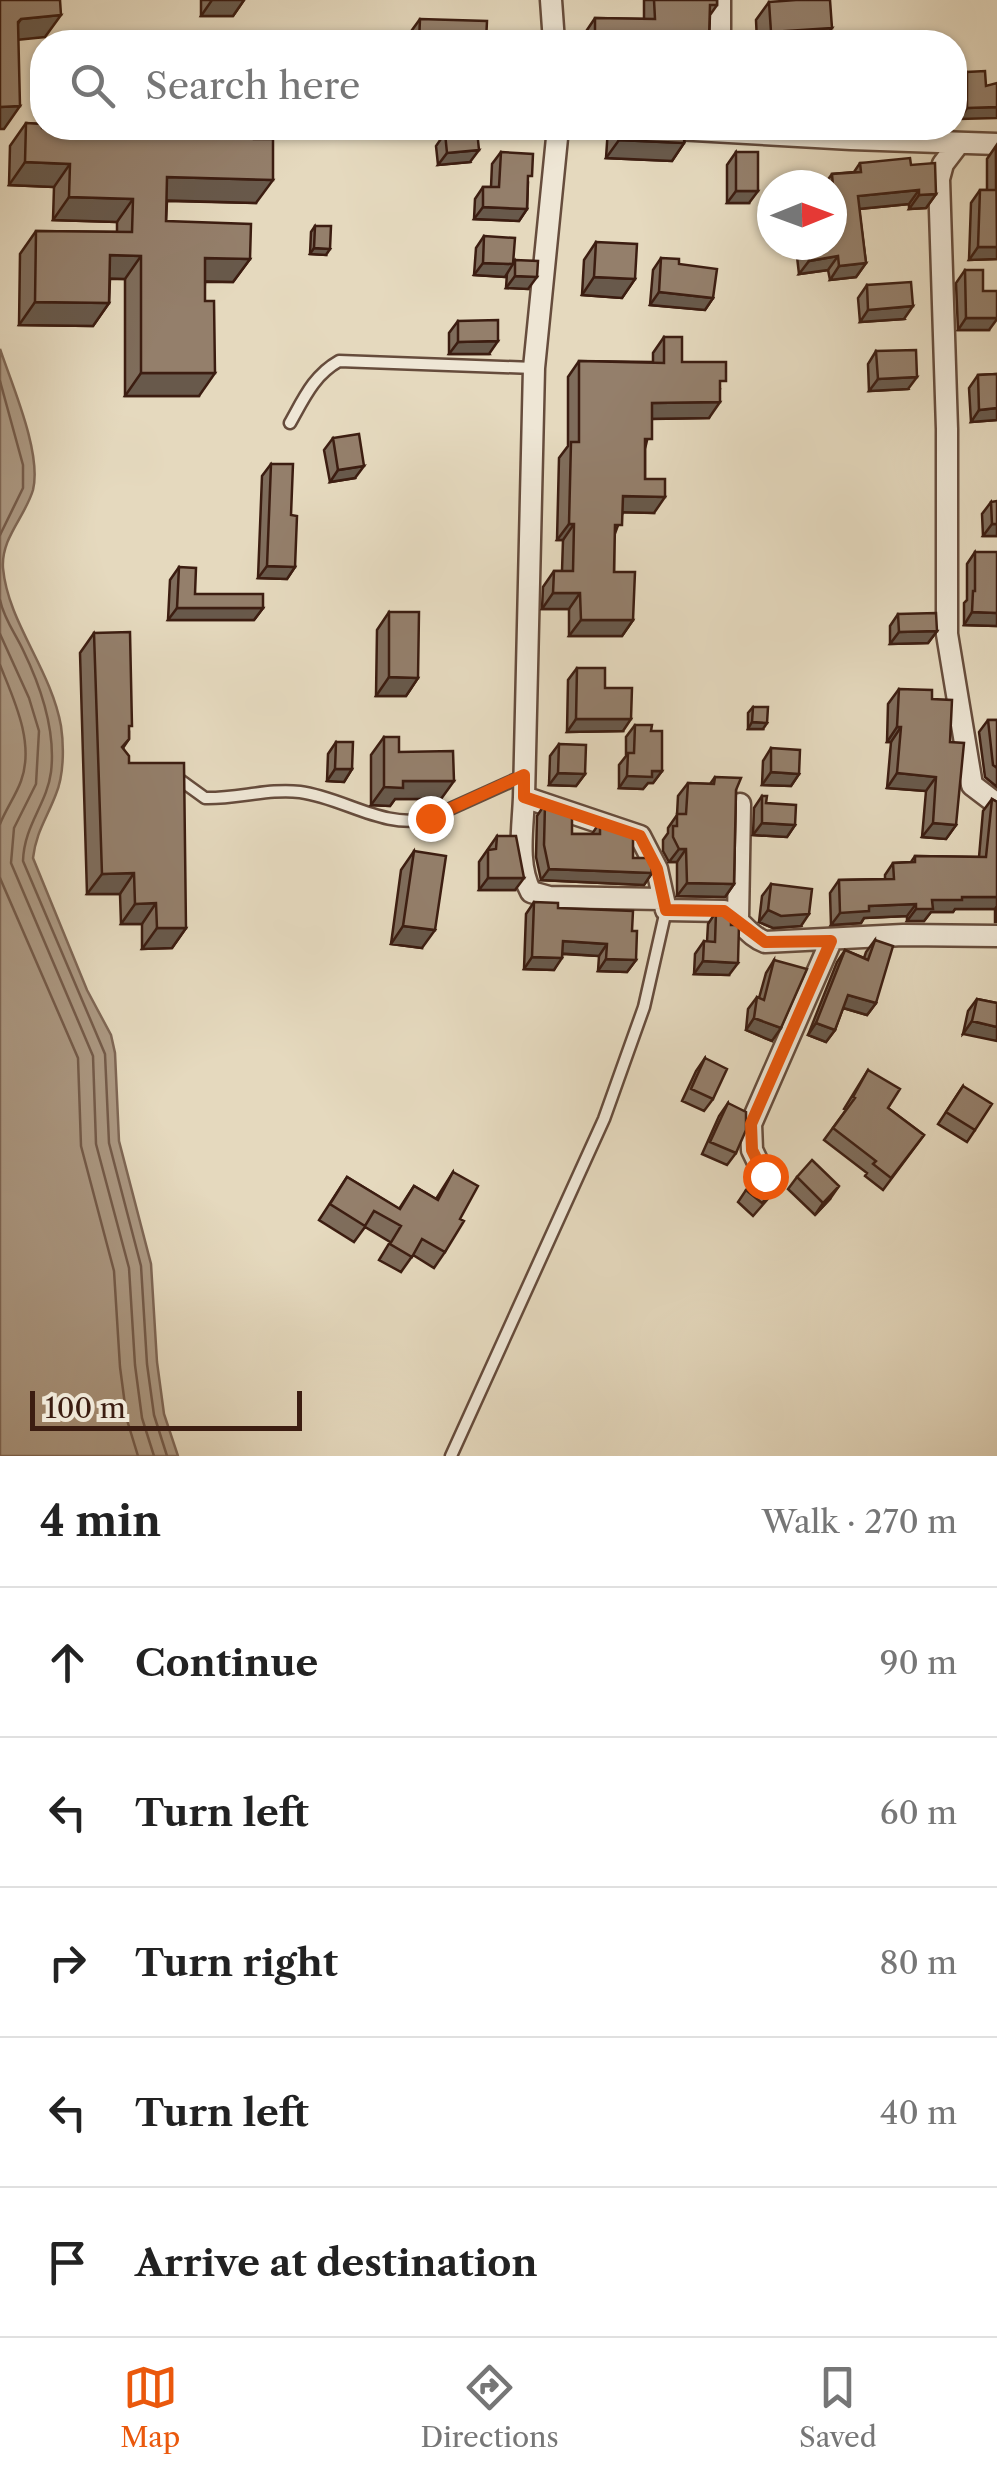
<!DOCTYPE html>
<html lang="en">
<head>
<meta charset="utf-8">
<style>
	:root { --surface:#fff; --page:#f6f6f6; --text:#222; --muted:#767676; --line:#e0e0e0; --accent:#ea580c }
	body { margin:0; font-family:"Libre Caslon Text",serif; background:var(--page); color:var(--text) }
	.compass { position:absolute; left:757px; top:170px; width:90px; height:90px; border-radius:50%; background:var(--surface); box-shadow:0 2px 8px #0004; rotate:89deg }
	.scale { position:absolute; left:30px; bottom:25px; width:272px; box-sizing:border-box; padding-left:10px; border:5px solid #3c1d11; border-top:0; font-size:28px; line-height:35px; white-space:nowrap; color:#3c1d11; -webkit-text-stroke:8px #eee6d5; paint-order:stroke }
	.stop { position:absolute; width:30px; height:30px; margin:-22px; border:8px solid #ea580c; border-radius:50%; background:#fff }
	.stop.end { background:#ea580c; border-color:#fff; box-shadow:0 2px 10px #0008 }
	.list { margin:0; padding:0; list-style:none }
	h2 { display:flex; justify-content:space-between; align-items:center; height:130px; margin:0; padding:0 40px; font-size:42px }
	h2 small { font-size:32px; font-weight:400; color:var(--muted) }
	.list li { display:grid; grid-template-columns:65px 1fr auto; gap:30px; align-items:center; box-sizing:border-box; height:150px; padding:0 40px; border-top:2px solid var(--line) }
	.list b { display:block; font-size:38px; white-space:nowrap }
	.list em { font-size:32px; font-style:normal; color:var(--muted) }
	.icon { flex:none; width:55px; height:55px; fill:none; stroke:currentColor; stroke-width:2; stroke-linecap:round; stroke-linejoin:round }
	.map { position:relative; flex:none; width:997px; height:1456px; overflow:hidden }
	.search { position:absolute; background:var(--surface); box-shadow:0 2px 8px #0004; left:30px; right:30px; top:30px; height:110px; display:flex; align-items:center; gap:25px; box-sizing:border-box; padding:0 35px; border-radius:40px; color:var(--muted); font-size:38px }
	.sheet { height:880px; background:var(--surface) }
	nav { display:flex; justify-content:space-around; align-items:center; box-sizing:border-box; height:140px; border-top:2px solid var(--line); background:var(--surface); font-size:28px; color:var(--muted) }
	nav a { display:grid; justify-items:center; gap:5px }
	nav .on { color:var(--accent) }
	.map>svg:first-child { display:block }
	.water { fill:#ac9983; stroke:#7f6755; stroke-width:2.5 }
	.lines { fill:none; stroke-linecap:round; stroke-linejoin:round }
	.shore { stroke:#745b4a; stroke-width:2.5 }
	.service-casing { stroke:#664c3c; stroke-width:15 }
	.minor-casing { stroke:#664c3c; stroke-width:25 }
	.service { stroke:#eee6d5; stroke-width:10 }
	.minor { stroke:#eee6d5; stroke-width:20 }
	.wall { fill:#7f6d5c; stroke:#3c1d11; stroke-width:2.5 }
	.shaded-wall { fill:#68594b; stroke:#3c1d11; stroke-width:2.5 }
	.building { fill:#947f6b; stroke:#3c1d11; stroke-width:2.5 }
	.route { stroke:#ea580c; stroke-width:12 }
</style>
</head>
<body>
<div class="map">
<svg width="997" height="1456" viewBox="0 0 997 1456">
	<rect width="100%" height="100%" fill="#e5d9be"/>
	<filter id="stains"><feTurbulence type="fractalNoise" baseFrequency=".002" numOctaves="4"/><feColorMatrix values="0 0 0 0 .2 0 0 0 0 .09 0 0 0 0 .02 0 0 0 .5 -.17"/></filter>
	<radialGradient id="worn" r=".72"><stop offset=".6" stop-color="#630" stop-opacity="0"/><stop offset="1" stop-color="#630" stop-opacity=".3"/></radialGradient>
	<path class="water" d="M0,349C12,385 42,453 33,490C25,517 1,538 3,568C8,623 51,669 61,726C64,746 64,775 56,794C47,818 36,832 33,858L87,990L111,1035L115,1053L119,1141L151,1264L157,1362L164,1414L178,1456H0Z"/>
	<g class="lines">
		<path class="shore" d="M0,381L23,465V488L0,535
			M0,600C4,619 15,633 23,650C41,687 56,730 51,772C47,804 24,825 23,861L105,1054L109,1143L141,1266L147,1364L154,1415L167,1456
			M0,634L29,698L39,731L36,784L14,828L11,863L93,1056L96,1144L129,1268L135,1365L142,1418L154,1456
			M0,665C14,700 35,743 21,781C16,795 6,809 0,824
			M0,878L78,1058L81,1146L114,1271L120,1367L127,1420L138,1456"/>
		<g class="service-casing">
			<path id="service" d="M290,423C304,398 314,375 339,361L534,368
				M176,777L205,798C236,799 270,788 300,792C345,798 384,830 430,818L523,776
				M451,1456L604,1119L644,1007L666,910"/>
		</g>
		<g class="minor-casing">
			<path id="minor" d="M551,0L554,42
				M720,0V42
				M558,128L534,368L524,797L640,836L657,869L666,910L724,911C740,918 748,936 765,942L903,935L997,936
				M659,128L851,139L997,144
				M959,143L943,164L939,179L947,429V634L972,785L997,804
				M524,797C523,827 516,865 531,892L549,897L662,899
				M738,919L740,804
				M765,1177L752,1150L751,1124L831,941"/>
		</g>
		<use href="#service" class="service"/>
		<use href="#minor" class="minor"/>
	</g>
	<path class="wall" d="M201,0H244L233,16H201Z
		M644,0H717V5L710,15L709,40L707,42H585V33L595,18L644,19Z
		M769,2L821,42H757L756,20Z
		M420,19L486,42H407V37Z
		M967,72L986,86L960,119L959,82Z
		M26,123L196,138V128H254L256,203L167,201L166,221L250,259L233,282H205L199,396H125V279H110L109,303L93,326L19,325L20,254L36,231L117,232V222L53,220L54,187L9,185L10,146Z
		M608,128H685L684,143L672,161L606,158Z
		M445,133L470,162L438,165L436,146Z
		M996,146L997,259L969,260L971,203L980,190H987V159Z
		M501,152L528,182L527,209L519,221L474,219L475,199L483,187H491L492,164Z
		M736,152L749,203H727V165Z
		M860,163L911,165L936,194L926,208L909,209V204L859,209L866,263L856,277L830,280L828,270L799,274L796,248L798,245H832V185H824L832,174L854,172Z
		M315,226L326,255L310,254L311,232Z
		M484,236L513,263L515,260L528,289L506,288L507,273L505,277L474,275L476,248Z
		M596,242L635,279L622,298L582,295L584,260Z
		M661,258L713,298L705,310L650,305L653,270Z
		M965,270L983,291L989,330H958L956,283Z
		M867,285L904,319L860,322L858,298Z
		M458,321L489,354H449V333Z
		M664,337L682,362L720,389L709,418L652,419L645,449V479L654,513L623,512L614,536V572L633,620L622,636H569V609H542L543,587L554,571H562L563,540H557L559,458L568,446V377L579,361L653,362V353Z
		M876,351L908,389L869,391L868,364Z
		M997,374V420L971,422L969,388L978,375Z
		M333,438L355,478L330,482L324,450Z
		M271,464L291,515L295,567L287,579L258,578L262,476Z
		M991,502L997,536H983L982,514Z
		M975,552L997,626L964,625V603L967,600V564Z
		M179,567L195,594L263,608L254,620H168L170,580Z
		M389,612L418,678L406,696H376L377,630Z
		M898,614L937,631L928,643L890,644V626Z
		M94,633L129,731V739L123,748L186,928L172,948L142,949V924H121L120,894H87L80,653Z
		M577,668L605,688L623,731L567,732L568,680Z
		M899,689L950,742L956,825L946,839L922,837L926,791L887,788L891,742H887L888,704Z
		M753,707L763,729H748V713Z
		M988,720H997V787L985,777L979,732Z
		M635,725L651,731L662,771L653,783H648L643,789L619,788V765L626,756V737Z
		M384,737L399,752L441,799H395L390,806L371,805V755Z
		M336,742L352,769L344,782L327,781L328,754Z
		M559,744L585,774L576,786L549,785L550,756Z
		M771,748L799,774L791,786L762,785L763,761Z
		M715,777L736,790L734,884L725,897L677,896V862H669L663,851V840L668,833V828L677,815L678,796L688,783L710,784Z
		M762,796L766,803L795,825L787,837L753,835L754,808Z
		M992,799L997,802V922H995V909H955L953,912H931L924,921H907V916L864,918L861,923L831,925L830,893L839,880L885,879V875L893,863L911,862L915,856L979,857L983,811Z
		M545,804L572,834H592L600,822L633,858L652,873L644,885L541,880L536,857L537,816Z
		M497,836L515,890H479V862Z
		M414,851L422,948L391,944L401,870Z
		M771,884L801,926L773,928L759,922L762,896Z
		M534,902L632,931L636,960L627,972L598,971L599,956L562,954L554,970L524,969L526,914Z
		M716,912L729,975L694,974L695,954L704,941L707,942L708,924Z
		M875,940L876,1003L867,1015L843,1008L835,1030L826,1042L808,1035L837,962L845,950L864,958L866,952Z
		M774,960L772,1041L746,1030L748,1009L757,997L759,998L766,973Z
		M977,999L997,1003L963,1034L968,1011Z
		M705,1058L713,1099L704,1111L682,1101L696,1071Z
		M868,1070L888,1108L924,1135L883,1190L865,1176L867,1173L824,1140L846,1110L844,1109Z
		M963,1086L975,1130L967,1142L938,1124Z
		M728,1103L736,1153L727,1165L702,1154L719,1116Z
		M453,1172L460,1219L445,1252L434,1268L413,1255L401,1272L379,1260L390,1242L365,1227L354,1242L319,1220L347,1177L399,1209L414,1186L436,1199Z
		M797,1177L830,1199L815,1215L788,1189Z
		M746,1190L773,1193L753,1216L738,1202Z"/>
	<path class="shaded-wall" d="M212,0H244L233,16H201Z
		M61,15L45,37L6,41L21,19Z
		M832,28L821,42H763L771,32Z
		M641,36H669L664,42H637Z
		M20,106L4,129H0V107Z
		M997,107V118L960,119L967,108Z
		M619,140L684,143L672,161L606,158Z
		M479,150L470,162L438,165L447,153Z
		M25,162L70,164L54,187L9,185Z
		M167,177L273,180L256,203L151,200Z
		M919,190L909,204L848,210L858,196Z
		M736,191H758L749,203H727Z
		M936,194L926,208L909,209L919,195Z
		M69,197L133,199L117,222L53,220Z
		M483,207L527,209L519,221L474,219Z
		M978,247H997V259L969,260Z
		M314,248L330,249L326,255L310,254Z
		M110,255L141,256L125,279L94,278Z
		M838,256L828,270L799,274L809,261Z
		M205,258L250,259L233,282L189,281Z
		M483,263L513,264L505,277L474,275Z
		M866,263L856,277L830,280L839,266Z
		M515,276L537,277L528,289L506,288Z
		M594,277L635,279L622,298L582,295Z
		M659,292L713,298L705,310L650,305Z
		M35,302L109,303L93,326L19,325Z
		M913,306L904,319L860,322L868,310Z
		M966,318H997V319L989,330H958Z
		M498,341L489,354H449L458,342Z
		M141,373H215L199,396H125Z
		M917,377L908,389L869,391L878,379Z
		M720,402L709,418L641,419L652,403Z
		M997,408V420L971,422L979,410Z
		M364,466L355,478L330,482L338,470Z
		M623,496L665,497L654,513L612,512Z
		M569,524H574L563,540H557Z
		M992,524H997V536H983Z
		M267,566L295,567L287,579L258,578Z
		M553,593H580L569,609H542Z
		M177,608H263L254,620H168Z
		M972,612L997,613V626L964,625Z
		M581,620H633L622,636H569Z
		M937,631L928,643L890,644L899,632Z
		M389,677L418,678L406,696H376Z
		M576,719H631L623,731L567,732Z
		M752,722L767,723L763,729H748Z
		M897,727H901L891,742H887Z
		M335,769H352L344,782L327,781Z
		M652,771H662L653,783H648L643,789L619,788L627,776Z
		M771,772L799,774L791,786L762,785Z
		M558,773L585,774L576,786L549,785Z
		M897,773L936,777L926,791L887,788Z
		M403,781H454L441,799H395L390,806L371,805L384,787Z
		M762,823L795,825L787,837L753,835Z
		M933,823L956,825L946,839L922,837Z
		M679,849H686L677,862H669Z
		M549,869L652,873L644,885L541,880Z
		M134,873L120,894H87L102,874Z
		M488,878H524L515,890H479Z
		M687,883L734,884L725,897L677,896Z
		M962,897H997V906L995,909H955L953,912H931L924,921H907L916,909L932,900Z
		M156,903L142,924H121L135,904Z
		M916,904L907,916L864,918L861,923L831,925L840,913L869,906Z
		M768,910L809,914L801,926L773,928L759,922Z
		M403,926L435,930L422,948L391,944Z
		M157,928H186L172,948L142,949Z
		M563,941L607,944L599,956L554,953Z
		M532,957L562,958L554,970L524,969Z
		M606,959L636,960L627,972L598,971Z
		M703,961L738,963L729,975L694,974Z
		M848,995L876,1003L867,1015L840,1007Z
		M754,1018L781,1028L772,1041L746,1030Z
		M972,1021L997,1027V1041L963,1034Z
		M816,1023L835,1030L826,1042L808,1035Z
		M839,1186L830,1199L815,1215L823,1203Z"/>
	<path class="building" d="M0,0H60L61,15L21,19L18,22L20,106L0,107Z
		M654,0H717V5H710L709,40L669,42V36H641V42H595V18L655,19Z
		M796,0H830L832,28L771,32L769,2Z
		M420,19L487,21L486,42H419Z
		M985,71L986,86L997,83V107L967,108V72Z
		M26,123L42,124V128H179V138H212V128H254V139H273V180L167,177L166,221L251,224L250,259L205,258V301H214L215,373H141V256L110,255L109,303L35,302L36,231L132,232L133,199L69,197L70,164L25,162Z
		M619,128H685L684,143L619,140Z
		M477,130L479,150L447,153L445,133Z
		M996,146L997,247H978L980,190H996Z
		M501,152L533,154L532,176H528L527,209L483,207V187H499Z
		M736,152H758V191H736Z
		M910,158L911,165L935,163L936,194L919,195V190L858,196L866,263L839,266L838,256L809,261L807,245H832V199H834L832,174L861,172L860,163Z
		M315,226H331L330,249L314,248Z
		M484,236L515,238L513,264L483,263Z
		M596,242L637,244L635,279L594,277Z
		M661,258L679,259V264L717,269L713,298L659,292Z
		M515,260L538,261L537,277L515,276Z
		M965,270H983V291H997V318H966Z
		M911,282L913,306L868,310L867,285Z
		M498,320V341L458,342V321Z
		M664,337H682V362H726V381H720V402L652,403V439H645V479H665V497L623,496L622,525H615L614,572H635L633,620H581L580,593H553L554,571H573L574,524H569L571,442H579V361L664,363Z
		M916,350L917,377L878,379L876,351Z
		M997,374V408L979,410L978,375Z
		M359,434L364,466L338,470L333,438Z
		M271,464H293L291,515L297,516L295,567L267,566Z
		M997,501V524H992L991,502Z
		M975,552H997V613L972,612L973,591H975Z
		M179,567L196,568L195,594H263V608H177Z
		M389,612H419L418,678L389,677Z
		M936,613L937,631L899,632L898,614Z
		M130,632L132,726H129V739L122,747L129,756V763H184L186,928H157L156,903L135,904L134,873L102,874L94,633Z
		M577,668H605V688H632L631,719H576Z
		M899,689L932,690V699L952,700L950,742L964,743L956,825L933,823L936,777L897,773L901,727H897Z
		M753,707H768L767,723L752,722Z
		M988,720H997V768L993,765Z
		M635,725H652L651,731H662V771H652V777L627,776L628,753H634Z
		M384,737H399V752L453,751L454,781H403V788L384,787Z
		M336,742H353L352,769H335Z
		M559,744L586,745L585,774L558,773Z
		M771,748L800,750L799,774L771,772Z
		M715,777L741,778L736,790L734,884L687,883L686,849H679L673,837V826H677V814H686L688,783L714,784Z
		M762,796H767L766,803L796,805L795,825L762,823Z
		M992,799L997,802V897H962V900H932L933,909H916V904L869,906V911L840,913L839,880L894,879L893,863L915,862V856L986,857Z
		M545,804L572,813V834H600V822L633,833V858H650L652,873L549,869L544,845Z
		M497,836H516L524,878H488V850L496,849Z
		M414,851L446,856L435,930L403,926Z
		M771,884L812,889L809,914L781,916L768,910Z
		M534,902L558,903V908L633,911L632,931H637L636,960L606,959L607,944L563,941L562,958L532,957Z
		M716,912L731,913V925H739L738,963L703,961L704,941L715,942Z
		M875,940L893,946L876,1003L848,995L835,1030L816,1023L845,950L868,960Z
		M774,960L807,969L781,1028L754,1018L757,997L764,1000Z
		M977,999L997,1003V1027L972,1021Z
		M705,1058L727,1069L713,1099L691,1089Z
		M868,1070L900,1089L888,1108L924,1135L891,1178L873,1164L876,1161L833,1128L855,1098L853,1097Z
		M963,1086L992,1104L975,1130L946,1112Z
		M728,1103L746,1112V1130L736,1153L710,1142Z
		M812,1160L839,1186L823,1203L797,1177Z
		M453,1172L478,1186L460,1219L464,1221L445,1252L422,1239L412,1257L390,1244L401,1226L374,1211L365,1226L330,1204L347,1177L400,1209L414,1186L438,1200Z
		M762,1172L767,1177L782,1180L762,1203L746,1190Z"/>
	<g class="lines">
		<path class="route" d="M430,818L524,775V797L640,836L657,869L666,910L724,911L765,942L831,941L751,1124L752,1150L765,1176"/>
	</g>
	<rect width="100%" height="100%" filter="url(#stains)"/>
	<rect width="100%" height="100%" fill="url(#worn)"/>
</svg>
<svg class="compass" viewBox="-18 -18 36 36"><path d="M0-13l5 13h-10z" fill="#e53935"/><path d="M0 13l5-13h-10z" fill="#767676"/></svg>
<div class="scale">100 m</div>
<div class="stop" style="left:765px;top:1176px"></div>
<div class="stop end" style="left:430px;top:818px"></div>
<div class="search"><svg class="icon" aria-label="search" viewBox="0 0 24 24"><circle cx="10" cy="10" r="6"/><path d="M15 15l6 6"/></svg>Search here</div>
</div>
<section class="sheet">
<h2>4 min<small>Walk · 270 m</small></h2>
<ul class="list">
<li><svg class="icon" aria-label="ahead" viewBox="0 0 24 24"><path d="M12 20V5M6 11l6-6 6 6"/></svg><div><b>Continue</b></div><em>90 m</em></li>
<li><svg class="icon" aria-label="left" viewBox="0 0 24 24"><path d="M17 20v-9H6M10 6l-5 5 5 5"/></svg><div><b>Turn left</b></div><em>60 m</em></li>
<li><svg class="icon" aria-label="right" viewBox="0 0 24 24"><path d="M7 20v-9h11M14 6l5 5-5 5"/></svg><div><b>Turn right</b></div><em>80 m</em></li>
<li><svg class="icon" aria-label="left" viewBox="0 0 24 24"><path d="M17 20v-9H6M10 6l-5 5 5 5"/></svg><div><b>Turn left</b></div><em>40 m</em></li>
<li><svg class="icon" aria-label="arrive" viewBox="0 0 24 24"><path d="M6 21V4h12l-3 4 3 4H6"/></svg><div><b>Arrive at destination</b></div></li>
</ul>
</section>
<nav>
<a class="on"><svg class="icon" aria-label="map" viewBox="0 0 24 24"><path d="M3 6l6-2 6 2 6-2v14l-6 2-6-2-6 2zM9 4v14M15 6v14"/></svg>Map</a>
<a><svg class="icon" aria-label="directions" viewBox="0 0 24 24"><path d="M12 3l9 9-9 9-9-9zM9 14v-3h6M13 9l2 2-2 2"/></svg>Directions</a>
<a><svg class="icon" aria-label="saved" viewBox="0 0 24 24"><path d="M7 4h10v16l-5-4-5 4z"/></svg>Saved</a>
</nav>
</body>
</html>
